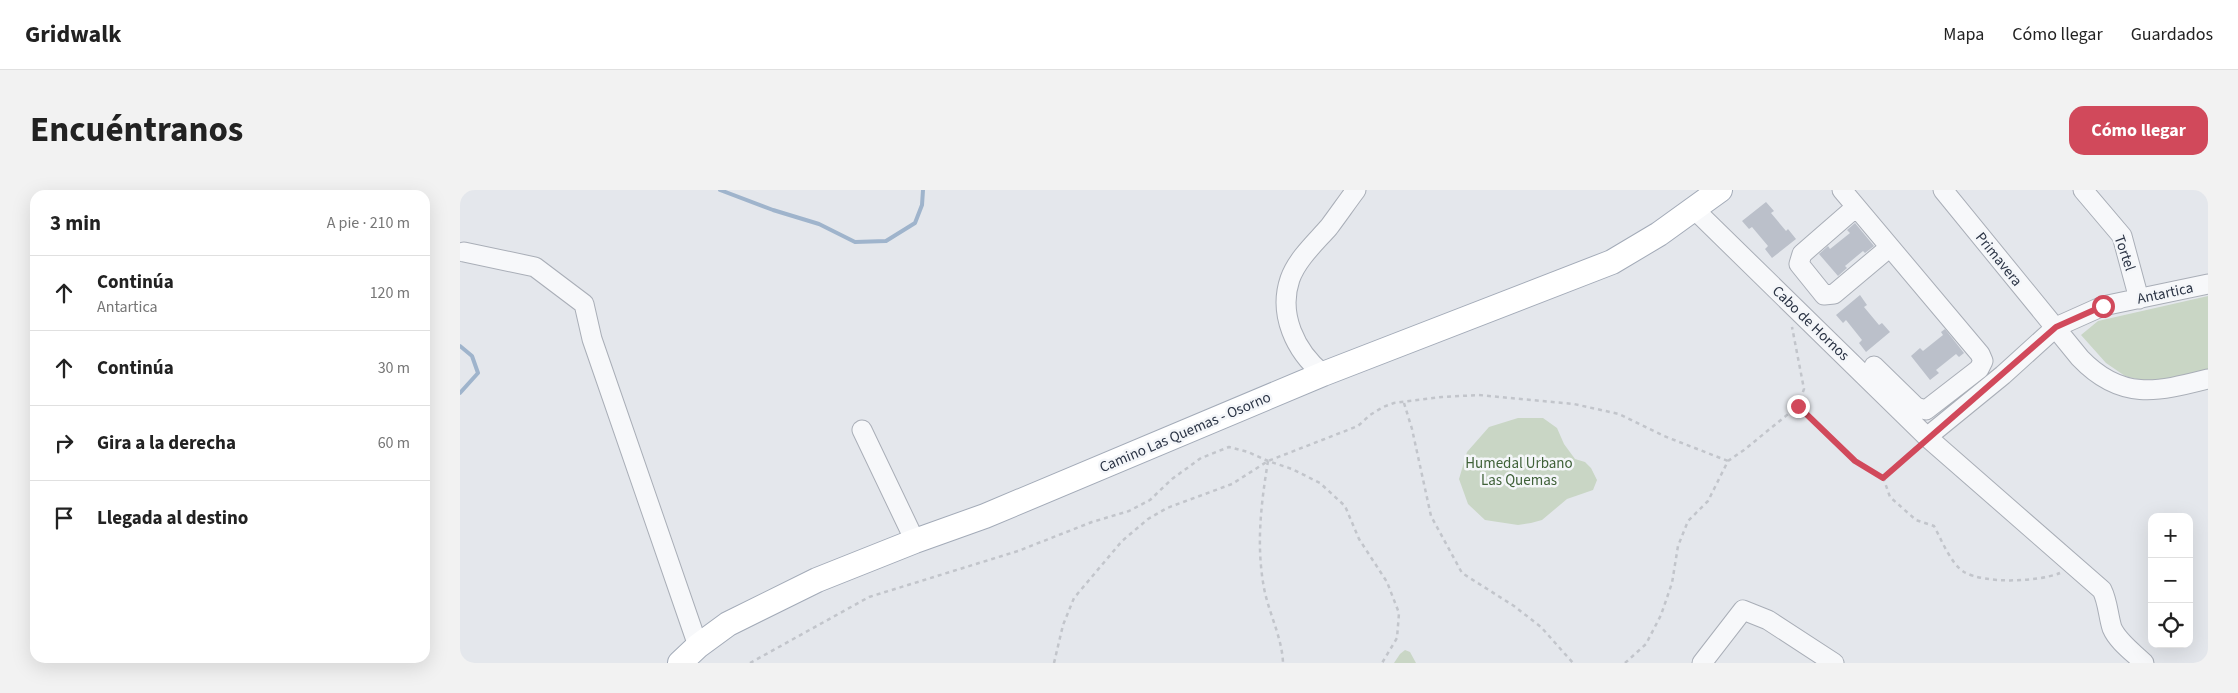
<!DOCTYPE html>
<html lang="es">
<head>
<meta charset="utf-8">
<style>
	:root { --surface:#fff; --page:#f2f2f2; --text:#222; --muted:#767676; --line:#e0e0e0; --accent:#d1495b }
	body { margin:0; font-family:"Source Sans 3",sans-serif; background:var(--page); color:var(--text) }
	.controls { position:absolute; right:15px; bottom:15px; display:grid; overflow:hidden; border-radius:10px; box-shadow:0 5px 20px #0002 }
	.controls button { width:45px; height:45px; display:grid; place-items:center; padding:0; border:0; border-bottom:1px solid var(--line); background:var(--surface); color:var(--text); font:25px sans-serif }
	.stop { position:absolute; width:15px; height:15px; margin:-11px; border:4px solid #d1495b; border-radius:50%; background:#fff }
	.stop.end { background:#d1495b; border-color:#fff; box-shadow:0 1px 5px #0008 }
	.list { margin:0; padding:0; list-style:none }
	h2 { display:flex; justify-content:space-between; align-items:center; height:65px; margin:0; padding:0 20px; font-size:21px }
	h2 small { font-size:16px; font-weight:400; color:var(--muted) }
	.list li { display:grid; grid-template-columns:32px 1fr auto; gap:15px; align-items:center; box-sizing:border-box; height:75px; padding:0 20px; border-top:1px solid var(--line) }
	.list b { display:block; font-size:19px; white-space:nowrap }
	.list p { margin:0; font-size:16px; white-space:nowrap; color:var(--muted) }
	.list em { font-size:16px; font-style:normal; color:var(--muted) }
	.icon { flex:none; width:28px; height:28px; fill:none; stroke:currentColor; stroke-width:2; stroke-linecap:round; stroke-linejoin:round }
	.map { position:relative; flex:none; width:1748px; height:473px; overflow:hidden; border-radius:15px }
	header { display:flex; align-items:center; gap:30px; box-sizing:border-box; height:70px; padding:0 25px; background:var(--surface); border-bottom:1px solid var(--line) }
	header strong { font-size:24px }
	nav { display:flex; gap:28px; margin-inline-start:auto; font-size:18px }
	.intro { display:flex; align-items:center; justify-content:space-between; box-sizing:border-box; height:120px; padding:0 30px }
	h1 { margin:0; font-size:35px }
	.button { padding:12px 22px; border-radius:15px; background:var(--accent); color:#fff; font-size:18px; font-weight:700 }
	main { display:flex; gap:30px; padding:0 30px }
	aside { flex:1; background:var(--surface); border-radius:15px; box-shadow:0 5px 20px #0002 }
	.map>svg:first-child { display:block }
	.green { fill:#c9d6c5 }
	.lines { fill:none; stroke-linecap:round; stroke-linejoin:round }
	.stream { stroke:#9fb4cc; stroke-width:4 }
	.building { fill:#bbc0ca }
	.minor-casing { stroke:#a9aeb7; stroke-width:21 }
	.major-casing { stroke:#a3abb8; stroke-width:26 }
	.path { stroke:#c2c5cb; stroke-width:2.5; stroke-dasharray:4 4; stroke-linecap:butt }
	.minor { stroke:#f7f8fa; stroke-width:19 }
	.major { stroke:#fff; stroke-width:24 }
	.route { stroke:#d1495b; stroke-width:6 }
	.labels { text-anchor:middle; stroke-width:5; stroke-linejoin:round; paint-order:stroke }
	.street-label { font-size:15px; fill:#2b3445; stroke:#f4f6f9 }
	.park-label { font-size:15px; fill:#3f6138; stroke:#f4f6f9 }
</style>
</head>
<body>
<header>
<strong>Gridwalk</strong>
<nav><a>Mapa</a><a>Cómo llegar</a><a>Guardados</a></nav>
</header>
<div class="intro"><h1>Encuéntranos</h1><a class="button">Cómo llegar</a></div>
<main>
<aside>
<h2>3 min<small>A pie · 210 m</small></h2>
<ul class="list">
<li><svg class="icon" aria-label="ahead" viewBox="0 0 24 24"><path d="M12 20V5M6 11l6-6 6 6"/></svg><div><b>Continúa</b><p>Antartica</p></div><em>120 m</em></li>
<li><svg class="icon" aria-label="ahead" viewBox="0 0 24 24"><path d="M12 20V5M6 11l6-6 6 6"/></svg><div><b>Continúa</b></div><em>30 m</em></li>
<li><svg class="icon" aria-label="right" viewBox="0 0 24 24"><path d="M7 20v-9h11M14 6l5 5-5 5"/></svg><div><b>Gira a la derecha</b></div><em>60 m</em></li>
<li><svg class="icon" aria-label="arrive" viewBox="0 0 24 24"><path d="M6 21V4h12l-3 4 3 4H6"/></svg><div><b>Llegada al destino</b></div></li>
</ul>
</aside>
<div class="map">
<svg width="1748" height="473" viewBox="0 0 1748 473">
	<rect width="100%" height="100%" fill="#e4e7ec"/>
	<path class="green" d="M1748,106V183L1693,193L1665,186L1646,173L1621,145L1638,131Z
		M1058,228H1083L1097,238L1104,254L1115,269L1125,272L1131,278L1137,290L1133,300L1107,309L1082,330L1071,333L1058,335L1025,330L1008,314L999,289L1007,262L1029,237Z
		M945,460L950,462L956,473H934L940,464Z"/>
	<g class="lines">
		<path class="stream" d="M260,0L313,20L359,34L395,52L426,51L455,33L462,15L463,0
			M0,156L12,166L18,183L0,203"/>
	</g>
	<path class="building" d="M1306,12L1314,21L1311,23L1326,41L1328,39L1336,49L1312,68L1305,59L1308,56L1292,37L1289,39L1282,31Z
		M1395,33L1414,56L1405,63L1403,61L1385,76L1387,78L1378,86L1359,64L1368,56L1370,59L1390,43L1387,40Z
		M1400,105L1407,115L1404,117L1419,135L1422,133L1430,142L1406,162L1399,153L1402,150L1386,130L1383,133L1376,125Z
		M1485,139L1504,163L1499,167L1496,164L1476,180L1479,183L1470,190L1451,166L1460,158L1463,161L1483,145L1481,142Z"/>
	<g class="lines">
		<g class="minor-casing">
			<path id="minor" d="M1382,0L1520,164L1523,171L1519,179L1466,220L1456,217L1414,176
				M1483,0L1620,168C1661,211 1697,202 1748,189
				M1623,0L1662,46L1679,109
				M1396,17L1342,64L1339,74L1364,105L1374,104L1430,57
				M1234,19L1467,247L1642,400C1648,412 1648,425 1652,438C1658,452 1674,463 1684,473
				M4,62L75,77L124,114L132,149L238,456
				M863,184C835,161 818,124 830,89C837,69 856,52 869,37C878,25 887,12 896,0
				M402,240L455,351
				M1467,247L1543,185L1596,137L1643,116L1748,94
				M1242,473L1283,420L1308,430L1374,473"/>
		</g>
		<g class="major-casing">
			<path id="major" d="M220,473L238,456L268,434L357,390L455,351L525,326L863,184L1152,72L1199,44L1260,0"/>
		</g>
		<path class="path" d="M944,213L952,239L971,326L1002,383L1054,416L1081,437L1113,473
			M1338,216L1395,271L1423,287L1430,307L1456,330L1474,336C1481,349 1491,374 1504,382C1525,394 1578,392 1600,383
			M808,271C801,314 796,355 804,398C809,424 822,447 823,473
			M1423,287L1457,256
			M290,473L409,407L558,361L632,332L669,321L690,310L712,289L741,268L769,257L788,262L808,271L832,279L860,293L885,316L899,349L927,392L939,423L937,448L922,473
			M594,473L603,435L614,408L662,351L688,329L707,318L772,294L808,271L898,236L910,225L923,217L934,213L982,207L1019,205L1114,214L1159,224L1204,246L1268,271
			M1165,473L1186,454L1201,425L1212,393L1218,356L1228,331L1248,311L1268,271L1284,260L1338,216L1344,199L1332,137"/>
		<use href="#minor" class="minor"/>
		<use href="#major" class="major"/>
	</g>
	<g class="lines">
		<path class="route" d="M1338,216L1395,271L1423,288L1596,137L1643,116"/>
	</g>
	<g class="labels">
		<g class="street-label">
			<text transform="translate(1665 63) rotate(71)" y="5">Tortel</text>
			<text transform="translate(1539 69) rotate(51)" y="5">Primavera</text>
			<text transform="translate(1705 103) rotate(-12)" y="5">Antartica</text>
			<text transform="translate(1351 133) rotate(44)" y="5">Cabo de Hornos</text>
			<text transform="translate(725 242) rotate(-23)" y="5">Camino Las Quemas - Osorno</text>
		</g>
		<g class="park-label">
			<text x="1059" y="278">Humedal Urbano<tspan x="1059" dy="17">Las Quemas</tspan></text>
		</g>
	</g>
</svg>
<div class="controls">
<button>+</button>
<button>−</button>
<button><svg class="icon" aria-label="locate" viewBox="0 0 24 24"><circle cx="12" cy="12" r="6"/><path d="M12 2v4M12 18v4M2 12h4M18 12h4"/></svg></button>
</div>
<div class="stop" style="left:1643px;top:116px"></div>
<div class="stop end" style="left:1338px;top:216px"></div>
</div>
</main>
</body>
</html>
